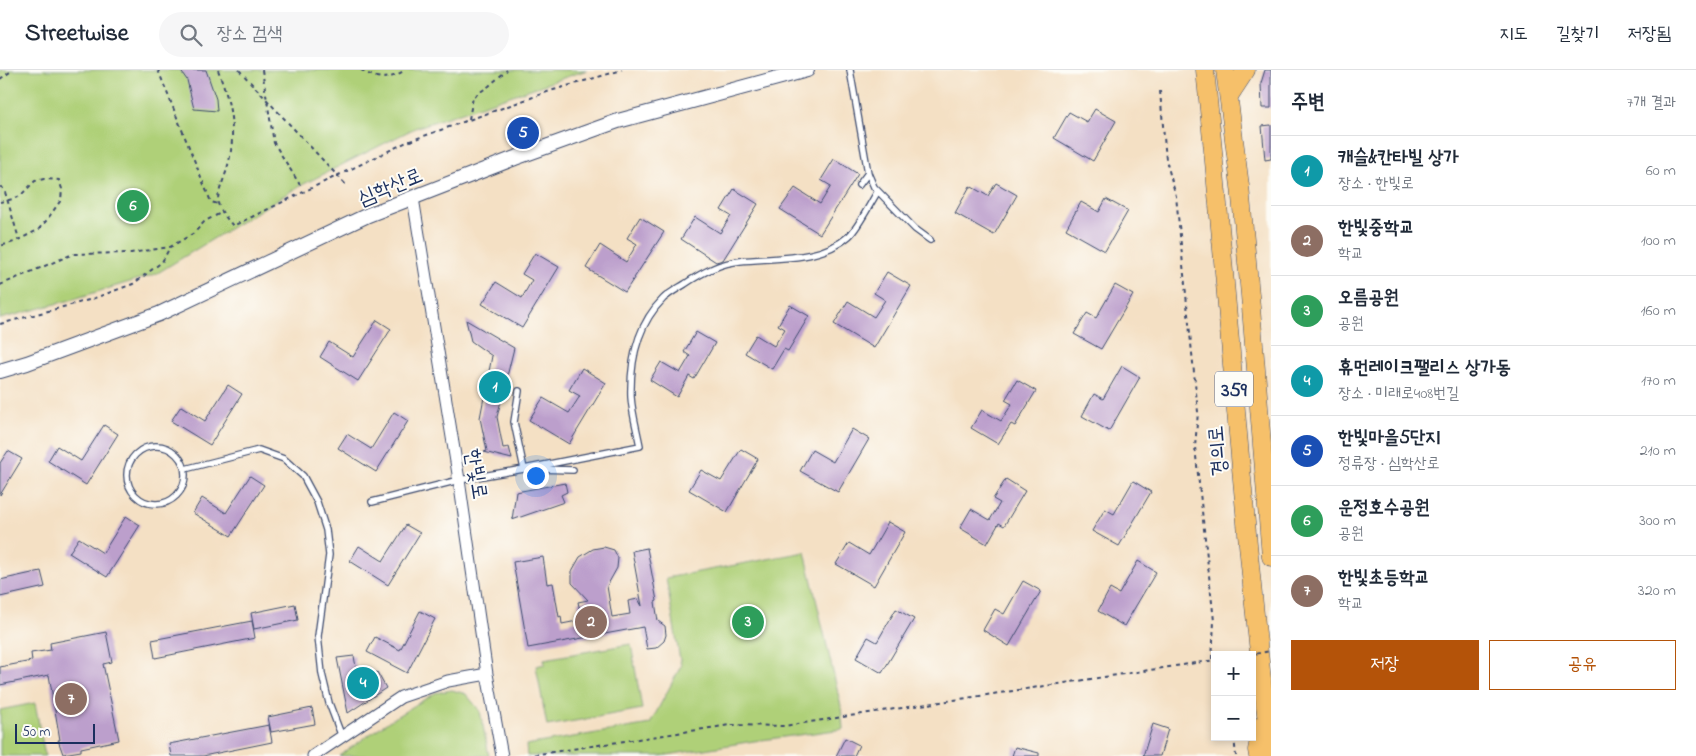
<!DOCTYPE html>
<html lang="ko">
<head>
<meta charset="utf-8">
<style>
	:root { --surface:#fff; --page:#f6f6f7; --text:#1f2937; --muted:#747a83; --line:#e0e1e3; --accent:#b45309 }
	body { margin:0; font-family:"Indie Flower","Poor Story",sans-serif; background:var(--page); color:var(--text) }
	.controls { position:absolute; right:15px; bottom:15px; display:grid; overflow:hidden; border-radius:0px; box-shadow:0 2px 8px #0003 }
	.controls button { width:45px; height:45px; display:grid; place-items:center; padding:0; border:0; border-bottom:1px solid var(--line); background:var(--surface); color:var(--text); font:25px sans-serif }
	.scale { position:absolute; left:15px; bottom:12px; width:80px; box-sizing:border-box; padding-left:5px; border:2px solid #1b2f5e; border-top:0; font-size:14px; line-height:18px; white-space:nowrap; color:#1b2f5e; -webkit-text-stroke:4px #fdfcf7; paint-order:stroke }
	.you { position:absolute; left:535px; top:405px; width:18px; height:18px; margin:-12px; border:4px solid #fff; border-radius:50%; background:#1a73e8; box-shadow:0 0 0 8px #1a73e833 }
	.badge { display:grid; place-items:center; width:32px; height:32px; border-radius:50%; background:var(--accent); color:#fff; font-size:16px; font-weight:700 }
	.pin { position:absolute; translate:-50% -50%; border:2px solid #fff; box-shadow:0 1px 5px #0006 }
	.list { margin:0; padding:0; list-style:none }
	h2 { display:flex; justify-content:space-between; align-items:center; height:65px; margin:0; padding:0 20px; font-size:21px }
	h2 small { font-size:16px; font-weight:400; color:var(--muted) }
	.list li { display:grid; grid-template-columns:32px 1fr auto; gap:15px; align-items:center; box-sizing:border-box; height:70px; padding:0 20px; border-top:1px solid var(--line) }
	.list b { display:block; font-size:19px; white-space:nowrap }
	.list p { margin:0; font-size:16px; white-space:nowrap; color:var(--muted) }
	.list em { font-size:16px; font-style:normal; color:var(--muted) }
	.actions { display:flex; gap:10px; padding:15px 20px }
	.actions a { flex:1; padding:11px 0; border:1px solid var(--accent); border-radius:0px; text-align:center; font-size:18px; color:var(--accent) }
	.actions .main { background:var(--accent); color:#fff }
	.icon { flex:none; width:28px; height:28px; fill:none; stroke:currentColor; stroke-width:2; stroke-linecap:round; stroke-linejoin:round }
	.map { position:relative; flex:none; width:1271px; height:686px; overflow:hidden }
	header { display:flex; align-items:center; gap:30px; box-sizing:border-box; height:70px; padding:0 25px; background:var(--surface); border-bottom:1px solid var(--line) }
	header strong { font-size:24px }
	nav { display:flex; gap:28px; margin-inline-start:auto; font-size:18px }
	.search { width:350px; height:45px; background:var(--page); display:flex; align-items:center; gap:12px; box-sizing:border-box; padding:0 18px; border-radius:28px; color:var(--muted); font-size:19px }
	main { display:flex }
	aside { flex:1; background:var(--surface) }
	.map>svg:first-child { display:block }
	.green { fill:#afd078; stroke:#65806b }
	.building { fill:#bc9fcc }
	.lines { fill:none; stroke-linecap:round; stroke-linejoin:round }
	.service-casing { stroke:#3c4a6d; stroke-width:8 }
	.minor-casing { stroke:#3c4a6d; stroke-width:13 }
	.tertiary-casing { stroke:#3c4a6d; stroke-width:16 }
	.primary-casing { stroke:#3c4a6d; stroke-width:19 }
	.path { stroke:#3c4a6d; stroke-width:2; stroke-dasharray:4 4; stroke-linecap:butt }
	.service { stroke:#fff; stroke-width:5.5 }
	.minor { stroke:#fff; stroke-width:11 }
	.tertiary { stroke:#fff; stroke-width:14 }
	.primary { stroke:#f6c06b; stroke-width:18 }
	.path-bridge { stroke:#3c4a6d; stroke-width:2; stroke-dasharray:4 4; stroke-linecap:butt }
	.labels { text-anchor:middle; stroke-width:4; stroke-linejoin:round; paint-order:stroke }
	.shield { fill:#fdfcf7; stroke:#5f6c8c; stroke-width:1 }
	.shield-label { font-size:20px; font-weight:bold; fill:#1b2f5e }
	.street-label { font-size:21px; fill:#1b2f5e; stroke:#fdfcf7 }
</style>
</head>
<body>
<header>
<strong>Streetwise</strong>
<div class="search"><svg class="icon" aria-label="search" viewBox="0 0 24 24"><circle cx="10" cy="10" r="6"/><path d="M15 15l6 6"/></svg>장소 검색</div>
<nav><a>지도</a><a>길찾기</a><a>저장됨</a></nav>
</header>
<main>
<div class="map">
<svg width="1271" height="686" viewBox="0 0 1271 686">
	<rect width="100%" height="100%" fill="#fdfcf7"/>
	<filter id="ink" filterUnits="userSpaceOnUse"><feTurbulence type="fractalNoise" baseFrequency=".02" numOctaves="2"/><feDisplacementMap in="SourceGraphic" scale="10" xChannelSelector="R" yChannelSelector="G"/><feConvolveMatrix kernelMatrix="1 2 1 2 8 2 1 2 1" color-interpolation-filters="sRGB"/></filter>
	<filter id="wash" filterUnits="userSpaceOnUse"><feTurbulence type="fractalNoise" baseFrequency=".0096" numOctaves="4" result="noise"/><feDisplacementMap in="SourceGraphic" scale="20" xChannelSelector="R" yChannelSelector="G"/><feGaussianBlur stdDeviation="1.12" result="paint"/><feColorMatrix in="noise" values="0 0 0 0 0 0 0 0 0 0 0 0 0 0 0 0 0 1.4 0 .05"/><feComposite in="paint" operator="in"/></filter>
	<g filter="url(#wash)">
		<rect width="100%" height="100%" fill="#f4e0c4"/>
		<path class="green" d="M0,0H587L415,58L296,118L156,204L67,231L0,249Z
			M805,482L841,636L843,659L754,671L661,686H527L526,675L650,654L681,596L666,508Z
			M631,574L642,639L547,656L536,596L545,594L544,589Z
			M452,620L466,624L480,641L489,686H339L389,651L435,623Z
			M35,633L45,686H0V640Z"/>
		<g id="blocks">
			<path class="building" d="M180,0H206L216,29L217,41L194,39L187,10Z
				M1265,0H1271V38H1262L1261,13Z
				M1095,39L1116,51L1093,91L1054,68L1069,42L1087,52Z
				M1271,55V89L1265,90L1262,56Z
				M834,89L858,104L820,164L780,139L795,118L820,134L831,116L821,110Z
				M996,113L1017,125L994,165L955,143L970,116L988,126Z
				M734,119L758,134L723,190L716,192L681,169L695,147L720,163L731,146L721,140Z
				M1106,129L1128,141L1105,181L1066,159L1081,132L1099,142Z
				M640,147L664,162L625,222L586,198L600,175L626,192L637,174L627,168Z
				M535,183L559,197L522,258L482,234L496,212L522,228L532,210L522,204Z
				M887,202L911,216L874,278L834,254L848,231L874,247L885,230L874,223Z
				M1115,215L1133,225L1101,279L1074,264L1087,243L1096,248Z
				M790,235L809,246L788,281L784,279L772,299L745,283L756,265L774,276L785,259L778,255Z
				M377,250L391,259L358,311L320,287L329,272L353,287Z
				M466,250L514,278L497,347L503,378L509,377L512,389L484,382L487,381L480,348L492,286L471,271Z
				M696,262L715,273L694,309L689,306L677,327L650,310L661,292L680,303L690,286L684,282Z
				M1122,296L1140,307L1109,361L1082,346L1094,324L1103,329Z
				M582,298L606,313L569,374L529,350L543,328L569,343L580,326L569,320Z
				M1017,310L1036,321L1015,356L1011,354L998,374L971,358L982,340L1001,351L1012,334L1005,330Z
				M228,315L242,324L210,375L171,351L181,336L205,351Z
				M394,342L408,351L376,402L338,378L347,364L371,379Z
				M104,355L118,364L86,415L48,391L57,376L81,391Z
				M852,359L869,369L838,422L800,401L812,380L833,392Z
				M741,379L758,389L727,442L689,420L701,400L721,411Z
				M8,381L22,389L0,425V393Z
				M250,406L264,415L231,466L193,443L202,428L226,443Z
				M1006,409L1025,421L1004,456L999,453L987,474L960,458L971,439L990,450L1000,433L993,429Z
				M1133,411L1151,422L1119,476L1092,461L1105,439L1114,444Z
				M565,413L567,422L561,425L564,432L512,450L516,422Z
				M126,446L140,455L107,507L69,483L79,468L103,483Z
				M888,452L905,462L874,516L836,494L849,473L869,485Z
				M406,455L420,463L388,515L350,491L359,476L383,491Z
				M604,477L614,480L618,488L617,498L607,516L612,547L630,544L628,531L638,529L642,536L632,481L647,478L657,531L655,532L658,551L665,556L666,565L664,571L656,578L647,579L643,557L528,578L513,492L543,487L547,514L553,513L559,547L561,546L562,554L582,550L578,532L588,530L572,513V501L580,487L593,479Z
				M1138,491L1156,502L1124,556L1098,541L1110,519L1119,524Z
				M41,501L45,517L0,527V510Z
				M1023,511L1041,521L1009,576L983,560L995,539L1004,544Z
				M295,534L298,550L254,559L251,543Z
				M896,539L914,549L882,603L856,588L868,567L877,572Z
				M420,541L435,549L407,603L367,582L375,567L400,580Z
				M252,551L255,568L155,588L152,570Z
				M106,562L112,592L103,594L119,670L81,678V681L63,684L58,670H60L49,605L0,615V597L32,591L31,583L51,580L50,573Z
				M354,586L357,603L364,602L366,609L377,602L386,618L348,643L337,588Z
				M312,638L315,654L271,662L268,647Z
				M1153,654L1168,659L1160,686H1143Z
				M269,655L272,672L203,686H171L169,674Z
				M845,668L859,675L854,686H836Z
				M1015,677L1039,683V686H1012Z"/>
		</g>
	</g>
	<g filter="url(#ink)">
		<use href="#blocks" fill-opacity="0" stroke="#3c4a6d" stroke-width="1"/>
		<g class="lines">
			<g class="service-casing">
				<path id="service" d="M850,0L868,103L874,117L915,159L930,170
					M859,115L868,103
					M127 405a29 29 0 1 1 58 0a29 29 0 1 1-58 0Z
					M185,399L259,380L284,389L303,406L317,432L326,460L329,485L318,566L322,604L329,633L342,667
					M524,399L640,376C637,360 632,343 631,327C630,291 637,255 663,229C669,223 677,219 685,214C701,203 720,193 740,191C775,187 820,192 849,166C858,158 871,132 878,121
					M536,399L573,400
					M372,432L459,410L524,399L514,352L519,321"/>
			</g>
			<g class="minor-casing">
				<path id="minor" d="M413,128L459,410L487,604L502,686
					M313,686L401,627L448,611L487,604"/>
			</g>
			<g class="tertiary-casing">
				<path id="tertiary" d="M0,301L27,293L159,244L368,145L515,88L618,51L807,0"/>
			</g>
			<g class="primary-casing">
				<path id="primary" d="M1205,0C1229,228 1242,457 1271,684
					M1225,0L1240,116L1250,225L1271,487
					M1229,26L1246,0
					M1258,686L1257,680L1262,655"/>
			</g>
			<path class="path" d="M158,0L211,132L218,134
				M218,0C230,30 237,63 228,95C226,106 217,121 218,133C220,141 228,150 233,156L407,72L550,21L622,0
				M262,0L274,73L300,115
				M361,0C378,10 388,11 405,0
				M0,9L13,0
				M1160,21L1166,90L1176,126L1198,342L1195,377L1214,551L1212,591L1215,593
				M469,49L473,27L489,16L507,0
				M0,117H2L5,122L19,169
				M0,132L13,129L20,126L35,111L44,109L59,110L62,119L61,130L46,151L38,160L14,172L0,176
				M0,215L73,184L131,183L170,177L194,163L205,151L223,142
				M0,254L89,230L133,214L162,192L170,177
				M1234,667L1236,686
				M526,686L730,655L784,656L1215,590"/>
			<use href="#service" class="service"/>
			<use href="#minor" class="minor"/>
			<use href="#tertiary" class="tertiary"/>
			<use href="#primary" class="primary"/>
			<path class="path-bridge" d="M239,0L347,116
				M1248,585L1271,581"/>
		</g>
	</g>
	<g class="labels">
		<rect class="shield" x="1215" y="301.5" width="38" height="35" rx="4"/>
		<g class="shield-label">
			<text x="1234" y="326">359</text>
		</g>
		<g class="street-label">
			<text transform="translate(390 116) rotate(-22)" y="7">심학산로</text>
			<text transform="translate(1217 381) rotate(-95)" y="7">경의로</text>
			<text transform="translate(477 404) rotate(81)" y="7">한빛로</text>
		</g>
	</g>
</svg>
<div class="controls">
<button>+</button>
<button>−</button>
</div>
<div class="scale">50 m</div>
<div class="you"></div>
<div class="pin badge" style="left:495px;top:317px;background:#0f9aa8">1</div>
<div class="pin badge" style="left:591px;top:552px;background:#8d6e63">2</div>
<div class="pin badge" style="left:748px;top:552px;background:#2e9e5b">3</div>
<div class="pin badge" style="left:363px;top:613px;background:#0f9aa8">4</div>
<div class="pin badge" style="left:523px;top:63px;background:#1a4fb4">5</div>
<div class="pin badge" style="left:133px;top:136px;background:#2e9e5b">6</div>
<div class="pin badge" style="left:71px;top:629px;background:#8d6e63">7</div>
</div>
<aside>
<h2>주변<small>7개 결과</small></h2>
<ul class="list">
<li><span class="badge" style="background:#0f9aa8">1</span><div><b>캐슬&amp;칸타빌 상가</b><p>장소 · 한빛로</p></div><em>60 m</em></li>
<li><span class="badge" style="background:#8d6e63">2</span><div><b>한빛중학교</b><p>학교</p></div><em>100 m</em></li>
<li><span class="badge" style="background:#2e9e5b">3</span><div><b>오름공원</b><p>공원</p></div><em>160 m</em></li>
<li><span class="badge" style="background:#0f9aa8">4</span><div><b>휴먼레이크팰리스 상가동</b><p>장소 · 미래로408번길</p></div><em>170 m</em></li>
<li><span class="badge" style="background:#1a4fb4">5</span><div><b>한빛마을5단지</b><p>정류장 · 심학산로</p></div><em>210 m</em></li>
<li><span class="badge" style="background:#2e9e5b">6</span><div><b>운정호수공원</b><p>공원</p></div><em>300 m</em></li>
<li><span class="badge" style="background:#8d6e63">7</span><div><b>한빛초등학교</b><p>학교</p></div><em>320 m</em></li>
</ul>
<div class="actions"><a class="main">저장</a><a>공유</a></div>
</aside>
</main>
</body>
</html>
